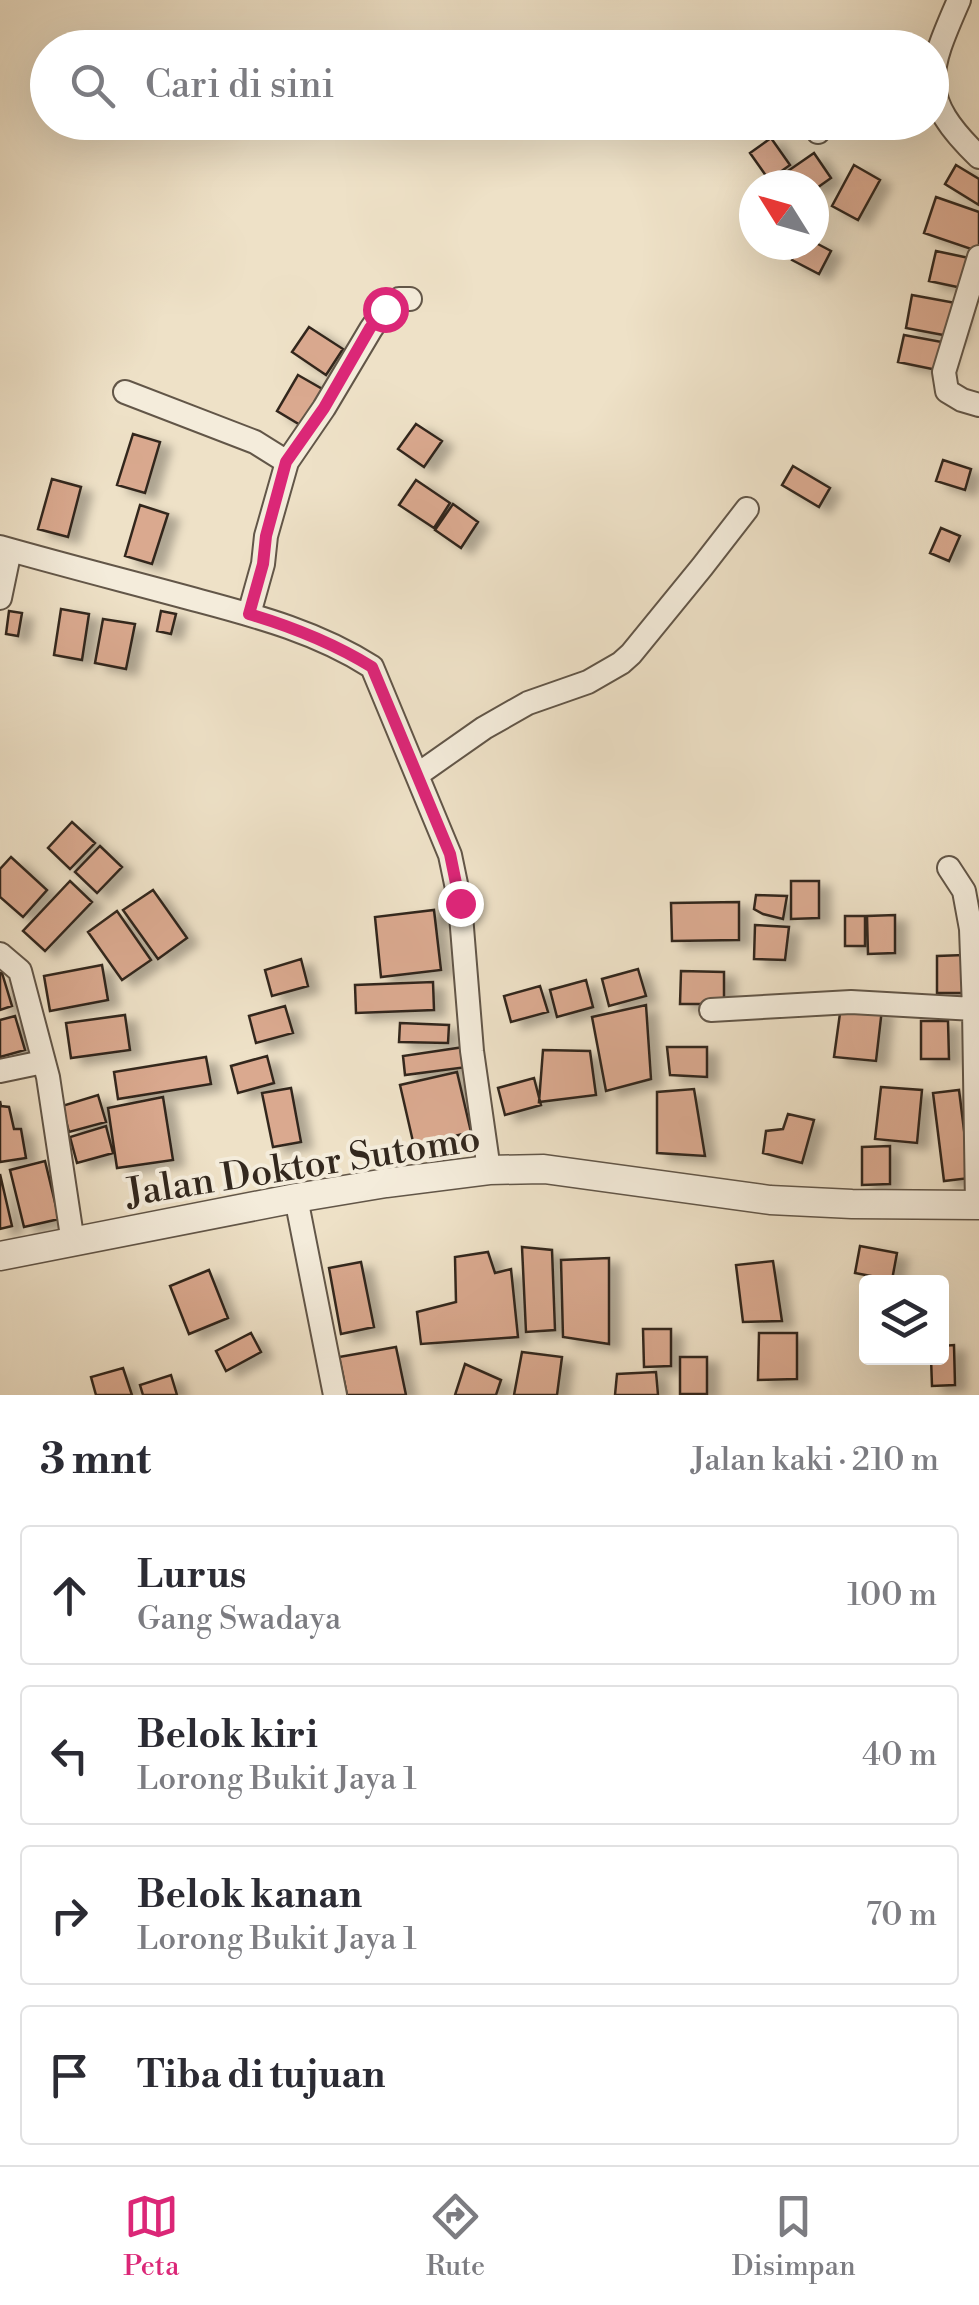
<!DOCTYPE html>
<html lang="id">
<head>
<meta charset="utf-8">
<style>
	:root { --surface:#fff; --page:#f7f7f7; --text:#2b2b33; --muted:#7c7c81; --line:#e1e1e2; --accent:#db2777 }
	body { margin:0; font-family:"Libre Bodoni",serif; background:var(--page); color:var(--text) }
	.controls { position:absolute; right:30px; bottom:30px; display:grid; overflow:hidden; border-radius:10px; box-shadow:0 10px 40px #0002 }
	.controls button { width:90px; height:90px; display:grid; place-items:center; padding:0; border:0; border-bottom:2px solid var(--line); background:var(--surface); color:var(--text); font:50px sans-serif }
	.compass { position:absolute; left:739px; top:170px; width:90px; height:90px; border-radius:50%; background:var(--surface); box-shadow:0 10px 40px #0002; rotate:307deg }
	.stop { position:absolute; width:30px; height:30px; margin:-22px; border:8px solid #db2777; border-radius:50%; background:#fff }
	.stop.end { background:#db2777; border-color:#fff; box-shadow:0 2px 10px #0008 }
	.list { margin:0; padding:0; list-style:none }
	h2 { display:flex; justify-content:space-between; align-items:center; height:130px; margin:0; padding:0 40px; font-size:42px }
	h2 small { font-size:32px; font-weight:400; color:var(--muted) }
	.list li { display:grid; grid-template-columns:65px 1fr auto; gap:30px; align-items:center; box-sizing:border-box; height:140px; margin:0 20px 20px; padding:0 20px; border:2px solid var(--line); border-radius:10px }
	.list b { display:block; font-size:38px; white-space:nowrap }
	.list p { margin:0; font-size:32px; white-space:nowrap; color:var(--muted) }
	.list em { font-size:32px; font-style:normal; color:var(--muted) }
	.icon { flex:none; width:55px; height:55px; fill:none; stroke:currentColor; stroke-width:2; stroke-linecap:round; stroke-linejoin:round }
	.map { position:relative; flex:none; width:979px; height:1395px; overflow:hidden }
	.search { position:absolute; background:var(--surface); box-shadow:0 10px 40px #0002; left:30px; right:30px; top:30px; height:110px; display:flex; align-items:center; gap:25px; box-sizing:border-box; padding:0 35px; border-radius:55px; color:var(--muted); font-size:38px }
	.sheet { height:770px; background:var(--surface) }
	nav { display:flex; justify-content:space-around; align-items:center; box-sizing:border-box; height:140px; border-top:2px solid var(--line); background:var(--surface); font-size:28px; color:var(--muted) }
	nav a { display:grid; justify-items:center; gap:5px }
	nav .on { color:var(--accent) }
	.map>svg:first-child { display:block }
	.building { fill:#daa98f; stroke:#33281e; stroke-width:2.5; filter:url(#shadow) }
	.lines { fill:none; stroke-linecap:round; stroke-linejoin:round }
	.minor-casing { stroke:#625648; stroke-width:26 }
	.tertiary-casing { stroke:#625648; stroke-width:31 }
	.minor { stroke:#f4ecdb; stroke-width:22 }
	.tertiary { stroke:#f4ecdb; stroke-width:28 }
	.route { stroke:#db2777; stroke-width:12 }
	.labels { text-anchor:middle; stroke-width:8; stroke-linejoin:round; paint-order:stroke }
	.street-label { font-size:38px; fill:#33281e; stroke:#f4ecdb }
</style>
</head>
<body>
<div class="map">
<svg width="979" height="1395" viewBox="0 0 979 1395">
	<defs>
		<filter id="shadow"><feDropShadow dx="11" dy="6" stdDeviation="5" flood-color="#0004"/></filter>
	</defs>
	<rect width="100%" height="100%" fill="#eee1c7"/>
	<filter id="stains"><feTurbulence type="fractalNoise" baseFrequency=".002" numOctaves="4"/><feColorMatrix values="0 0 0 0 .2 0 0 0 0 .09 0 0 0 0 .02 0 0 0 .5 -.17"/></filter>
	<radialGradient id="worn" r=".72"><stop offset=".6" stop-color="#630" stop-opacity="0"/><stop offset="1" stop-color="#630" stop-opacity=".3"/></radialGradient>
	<path class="building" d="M771,138L790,165L769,180L750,153Z
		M814,153L831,178L814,190V185H774L772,182Z
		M854,165L880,180L858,220L832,206Z
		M956,165L979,179V205L945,184Z
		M936,197L979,212V245L977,251L924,233Z
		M814,242L831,251L819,274L792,260L799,245H814Z
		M936,251L969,258L962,288L929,281Z
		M912,295L961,304L954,337L906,328Z
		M309,327L343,349L326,375L292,352Z
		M904,335L947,343L942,371L898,362Z
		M298,375L324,390L302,426L277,411Z
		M416,424L442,441L424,467L398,449Z
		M133,434L160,442L145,493L117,485Z
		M943,460L971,469L965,490L936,481Z
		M793,466L830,488L819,507L782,485Z
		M52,479L81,487L68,537L38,529Z
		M416,480L450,503L434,528L399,505Z
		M453,504L478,522L461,548L435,530Z
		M140,505L168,514L152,564L125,556Z
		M941,528L960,536L949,561L930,553Z
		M61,609L89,614L82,660L54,655Z
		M9,611L22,613L18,636L6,634Z
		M161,611L176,614L171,634L157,631Z
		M103,619L135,624L126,669L95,663Z
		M72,822L95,843L70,869L48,848Z
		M100,846L122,867L97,893L75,872Z
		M11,857L47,890L23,917L0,897V869Z
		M70,881L92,902L45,951L23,931Z
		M791,881H819V918L791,919Z
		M153,890L187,938L158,959L123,910Z
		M756,895L787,896L783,919L763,914L754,909Z
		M739,902V940L672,941L671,903Z
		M434,910L441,970L381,977L375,917Z
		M117,911L151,960L122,980L88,932Z
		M895,915V953L868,954L867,916Z
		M845,916H865V946H845Z
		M755,925L789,927L785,960L754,959Z
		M964,955V993H937V956Z
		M301,959L308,986L272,996L265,970Z
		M102,965L108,1000L50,1011L44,976Z
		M638,969L646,996L609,1006L602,979Z
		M681,971L724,972V1004H680Z
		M0,973H2L12,1006L0,1010Z
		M586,980L593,1007L557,1017L550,990Z
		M433,982L434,1010L356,1013L355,985Z
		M540,986L548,1012L511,1022L504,996Z
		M646,1005L651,1079L606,1091L592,1017Z
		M285,1006L293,1033L256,1043L249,1016Z
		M841,1006L882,1009L876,1061L834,1057Z
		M125,1015L130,1050L71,1058L66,1023Z
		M15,1016L25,1050L0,1057V1020Z
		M921,1021H948L949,1059H921Z
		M400,1023L449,1025L448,1043L399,1042Z
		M464,1047L467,1067L405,1075L403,1056Z
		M667,1047H707V1077L670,1075Z
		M543,1050L590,1051L596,1095L539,1102Z
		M267,1056L274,1083L238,1093L231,1066Z
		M206,1057L211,1084L118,1099L114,1072Z
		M457,1072L471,1132L414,1146L400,1085Z
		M534,1078L541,1105L505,1115L498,1088Z
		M881,1087L922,1090L917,1143L875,1139Z
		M291,1088L301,1142L273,1147L262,1093Z
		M694,1089L705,1156L657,1153V1092Z
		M959,1090L970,1178L944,1181L933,1093Z
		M98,1095L106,1122L69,1132L62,1106Z
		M163,1097L173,1160L117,1168L108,1108Z
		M0,1101L1,1106L9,1107L14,1129H21L26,1158L0,1162Z
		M788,1114L814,1120L802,1163L763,1153L766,1131L783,1129Z
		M106,1126L113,1153L77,1163L70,1137Z
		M890,1146V1184L862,1185V1147Z
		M45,1161L59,1219L24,1227L10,1170Z
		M0,1174L12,1226L0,1229Z
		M860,1246L897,1253L892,1280L855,1273Z
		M522,1247L552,1250L555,1330L526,1332Z
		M488,1252L495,1273L511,1269L518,1337L421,1344L417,1312L456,1302L455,1257Z
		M609,1258V1344L563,1337L561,1260Z
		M773,1261L782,1321L743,1322L736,1265Z
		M361,1262L374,1327L341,1334L329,1268Z
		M209,1270L228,1318L189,1334L170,1286Z
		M643,1329H671V1366L644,1367Z
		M251,1333L261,1352L226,1371L216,1351Z
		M759,1333H797V1379L758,1380Z
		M954,1345L955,1385L932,1386L931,1358H942V1346Z
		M396,1347L406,1395H347L339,1357Z
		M522,1352L562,1357L557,1395H514Z
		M680,1357H707V1394H680Z
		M465,1364L501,1380L496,1395H455Z
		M123,1368L132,1395H96L91,1377Z
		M656,1372L658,1395H615L617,1374Z
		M171,1375L177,1395H143L140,1385Z"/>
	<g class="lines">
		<g class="minor-casing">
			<path id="minor" d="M959,0C927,73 917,97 979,157
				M818,132L828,122
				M979,257L944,372L947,391L962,400L979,405
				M125,392L255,442L287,462L266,536L263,564L249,614
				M287,462L324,408L371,329L385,309L399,299H410
				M0,547C67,566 134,583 200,601C260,617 319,633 372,667L450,855L460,903L472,1051L489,1170
				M0,598L10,550
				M417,775L484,728L528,703L588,682L621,663L631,654L702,567L747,509
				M949,868L964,891L971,929L974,1009
				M0,954L20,971L48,1077L73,1243
				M711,1010L851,1002L974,1009L977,1205
				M0,1071L43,1062
				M296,1198L335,1395"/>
		</g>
		<g class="tertiary-casing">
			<path id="tertiary" d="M0,1256L296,1198L386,1183L489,1170L544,1169L770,1200L852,1204L979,1205"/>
		</g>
		<use href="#minor" class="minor"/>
		<use href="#tertiary" class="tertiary"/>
	</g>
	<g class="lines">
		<path class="route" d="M385,309L370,328L324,408L286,462L266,536L263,564L249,614C293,627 333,643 372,667L450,854L460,903"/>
	</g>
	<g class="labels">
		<g class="street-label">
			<text transform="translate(303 1165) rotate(-9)" y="13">Jalan Doktor Sutomo</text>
		</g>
	</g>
	<rect width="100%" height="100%" filter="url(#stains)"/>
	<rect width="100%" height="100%" fill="url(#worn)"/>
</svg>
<div class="controls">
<button><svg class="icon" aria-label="layers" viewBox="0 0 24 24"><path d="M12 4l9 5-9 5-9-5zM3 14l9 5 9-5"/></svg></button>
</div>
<svg class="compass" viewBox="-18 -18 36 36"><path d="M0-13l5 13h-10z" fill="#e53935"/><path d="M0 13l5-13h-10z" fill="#7c7c81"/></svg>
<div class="stop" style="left:385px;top:309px"></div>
<div class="stop end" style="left:460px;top:903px"></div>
<div class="search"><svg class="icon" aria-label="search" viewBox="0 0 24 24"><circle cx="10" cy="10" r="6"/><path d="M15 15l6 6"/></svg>Cari di sini</div>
</div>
<section class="sheet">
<h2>3 mnt<small>Jalan kaki · 210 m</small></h2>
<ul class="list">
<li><svg class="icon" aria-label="ahead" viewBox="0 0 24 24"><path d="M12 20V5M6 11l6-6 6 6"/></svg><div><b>Lurus</b><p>Gang Swadaya</p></div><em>100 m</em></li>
<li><svg class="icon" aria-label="left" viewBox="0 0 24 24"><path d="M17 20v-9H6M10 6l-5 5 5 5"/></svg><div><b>Belok kiri</b><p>Lorong Bukit Jaya 1</p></div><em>40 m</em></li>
<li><svg class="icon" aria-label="right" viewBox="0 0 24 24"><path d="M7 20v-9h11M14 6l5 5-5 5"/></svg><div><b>Belok kanan</b><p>Lorong Bukit Jaya 1</p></div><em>70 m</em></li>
<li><svg class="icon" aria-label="arrive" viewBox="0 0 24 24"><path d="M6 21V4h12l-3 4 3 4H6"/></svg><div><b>Tiba di tujuan</b></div></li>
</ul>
</section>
<nav>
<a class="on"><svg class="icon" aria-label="map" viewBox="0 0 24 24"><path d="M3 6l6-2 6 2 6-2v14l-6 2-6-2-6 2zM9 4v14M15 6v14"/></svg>Peta</a>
<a><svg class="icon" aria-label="directions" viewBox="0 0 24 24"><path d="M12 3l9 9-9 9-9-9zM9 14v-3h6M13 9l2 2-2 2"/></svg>Rute</a>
<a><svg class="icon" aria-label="saved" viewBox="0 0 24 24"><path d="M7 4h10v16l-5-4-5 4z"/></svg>Disimpan</a>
</nav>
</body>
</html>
